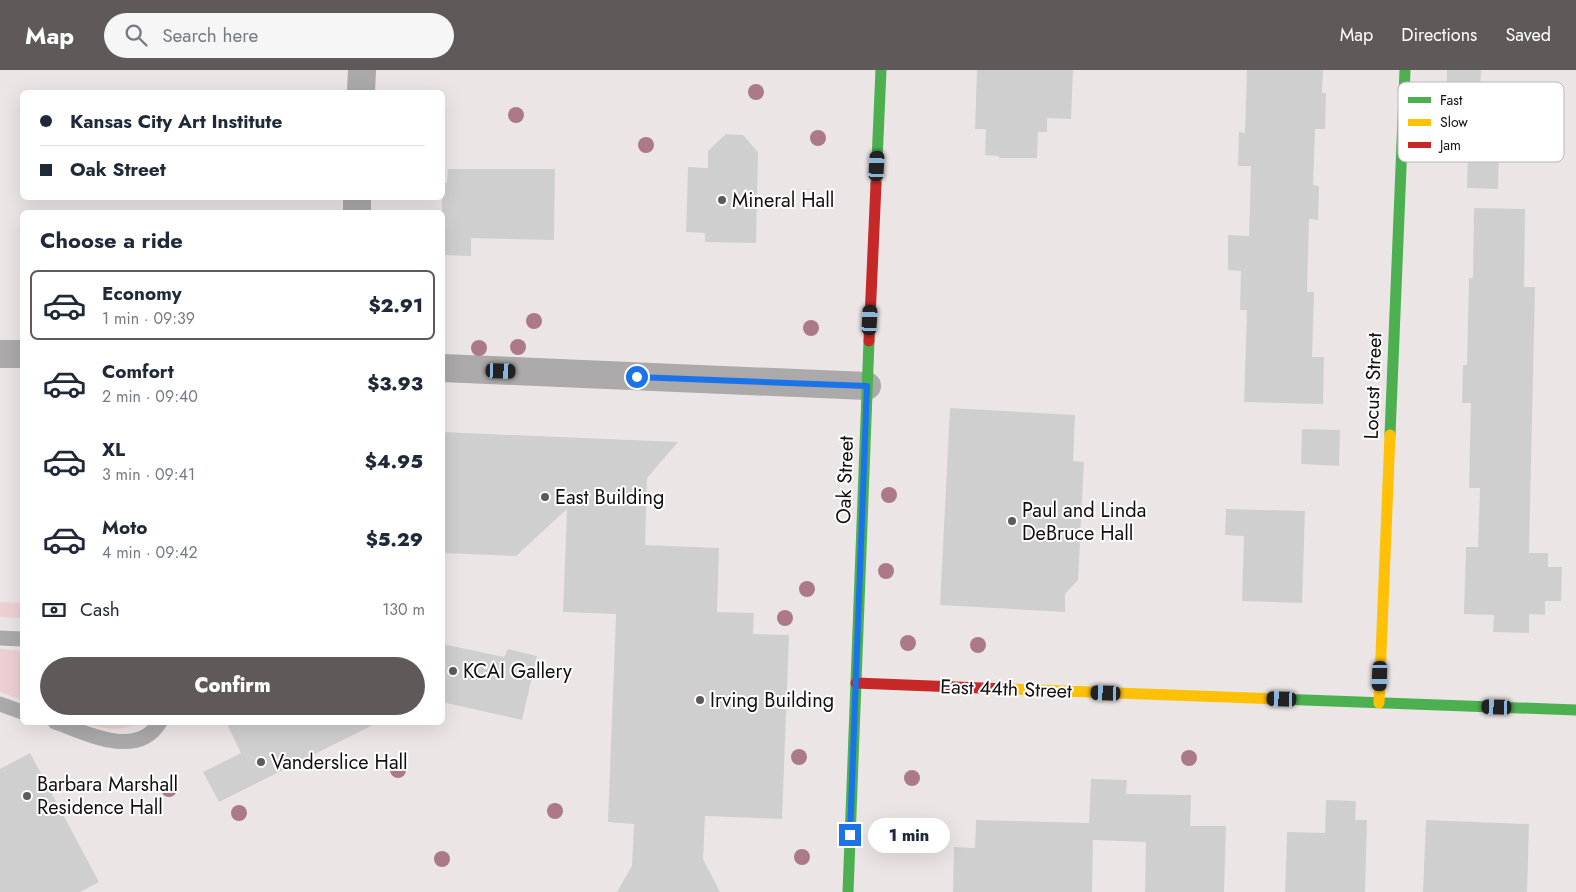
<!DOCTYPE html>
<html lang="en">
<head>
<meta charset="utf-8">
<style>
  :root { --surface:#fff; --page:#f6f6f7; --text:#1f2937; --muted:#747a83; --line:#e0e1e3; --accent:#5f595a }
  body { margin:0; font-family:Jost,sans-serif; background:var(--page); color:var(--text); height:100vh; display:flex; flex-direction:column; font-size:19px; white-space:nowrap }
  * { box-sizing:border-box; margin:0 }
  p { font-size:16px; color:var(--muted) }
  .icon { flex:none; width:28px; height:28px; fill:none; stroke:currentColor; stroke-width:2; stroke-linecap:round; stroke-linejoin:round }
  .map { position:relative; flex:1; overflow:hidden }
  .panel { position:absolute; left:20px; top:140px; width:425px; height:515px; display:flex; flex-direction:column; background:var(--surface); border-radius:8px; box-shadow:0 5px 20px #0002 }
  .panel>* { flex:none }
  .guide { position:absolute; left:20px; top:20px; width:425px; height:110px; border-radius:8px; box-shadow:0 5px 20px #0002; display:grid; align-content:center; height:110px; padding:0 20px; background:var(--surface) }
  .end { position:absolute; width:22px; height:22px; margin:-11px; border:6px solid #1a73e8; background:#fff; box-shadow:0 0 0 2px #fff }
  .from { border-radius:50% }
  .bubble { position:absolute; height:35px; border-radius:18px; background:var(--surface); box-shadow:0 5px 20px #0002; font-size:16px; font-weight:800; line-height:35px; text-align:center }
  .car { position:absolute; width:15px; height:30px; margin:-15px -8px; border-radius:6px; box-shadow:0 0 4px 1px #0007; background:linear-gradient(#222 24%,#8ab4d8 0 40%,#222 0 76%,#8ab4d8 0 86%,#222 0) }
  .guide b { display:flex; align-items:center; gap:18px; height:48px; font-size:19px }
  .guide b+b { border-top:1px solid var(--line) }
  .guide i { width:12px; height:12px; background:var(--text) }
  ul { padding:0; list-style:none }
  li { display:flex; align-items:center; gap:15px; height:70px; margin:0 10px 8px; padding:0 10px; border:2px solid transparent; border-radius:8px }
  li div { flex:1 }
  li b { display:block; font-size:19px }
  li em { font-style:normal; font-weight:800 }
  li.active { border-color:var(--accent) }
  li>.icon { width:45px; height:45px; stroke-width:1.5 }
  h2 { padding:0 20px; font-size:22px; line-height:60px }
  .pay { display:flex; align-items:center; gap:12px; height:55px; padding:0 20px; font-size:19px }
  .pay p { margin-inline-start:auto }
  .button { display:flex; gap:10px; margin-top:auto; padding:10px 20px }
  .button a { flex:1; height:58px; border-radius:30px; background:var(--accent); color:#fff; font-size:20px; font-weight:800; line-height:58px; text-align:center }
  header { display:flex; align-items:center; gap:30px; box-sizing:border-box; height:70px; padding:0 25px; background:var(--accent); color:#fff }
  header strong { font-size:24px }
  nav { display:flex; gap:28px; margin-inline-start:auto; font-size:18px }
  .search { width:350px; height:45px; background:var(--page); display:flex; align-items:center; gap:12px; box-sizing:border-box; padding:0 18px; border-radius:28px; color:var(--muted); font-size:19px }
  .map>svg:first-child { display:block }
  .green { fill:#eed0d4 }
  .building { fill:#d0cfd0 }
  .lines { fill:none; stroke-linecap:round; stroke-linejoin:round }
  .lane { stroke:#aba9a9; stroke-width:15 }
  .street { stroke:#aba9a9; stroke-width:28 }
  .fast { stroke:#4caf50; stroke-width:11 }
  .slow { stroke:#ffc107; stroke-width:11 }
  .jam { stroke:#c62828; stroke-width:11 }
  .tree { fill:#ab7a86 }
  .route { stroke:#1a73e8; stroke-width:6 }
  .poi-dot { fill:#5f595a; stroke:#fff; stroke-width:2 }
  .labels { text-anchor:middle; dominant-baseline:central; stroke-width:4; stroke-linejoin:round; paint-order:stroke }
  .poi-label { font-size:20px; fill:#130e0f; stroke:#fff; text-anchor:start }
  .street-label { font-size:20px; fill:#130e0f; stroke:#fff }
  .key { fill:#fff; stroke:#b8b7b7; stroke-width:1 }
  .key-label { font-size:14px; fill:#130e0f }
</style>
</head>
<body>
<header>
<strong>Map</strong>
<div class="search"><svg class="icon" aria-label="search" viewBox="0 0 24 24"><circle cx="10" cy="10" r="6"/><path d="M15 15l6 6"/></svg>Search here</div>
<nav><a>Map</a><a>Directions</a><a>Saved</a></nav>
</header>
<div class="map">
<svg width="1576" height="822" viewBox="0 0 1576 822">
  <rect width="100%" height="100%" fill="#ece5e6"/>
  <path class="green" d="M0 532 22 533V548L0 547Z
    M0 579 22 581V630L0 622Z
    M82 653H141C120 662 104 659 82 653Z"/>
  <path class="building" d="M977 0H1073L1071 49 1047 48V62H1038L1037 88H999V86L985 85 986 59H975Z
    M1247 0H1323L1322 23H1326L1325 59H1315L1313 115 1319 116 1318 150 1309 149 1307 222H1314L1312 287H1324L1323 334 1244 332 1247 240H1240L1241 201 1228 200V165L1249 166 1251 96H1238L1239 62 1245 63Z
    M1447 0H1481L1479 51 1446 67Z
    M726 64 743 65 758 82 756 173 705 172V163L686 162 688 97 708 98V81Z
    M1468 84 1499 85 1498 119 1467 118Z
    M448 99H555L554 170 471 168V186L444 185 445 162H442V112L447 113Z
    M1474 138 1525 139 1524 217H1535L1529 483H1548V497H1562L1561 531H1545V545L1529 544V563L1493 562 1494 545 1464 544 1466 477H1478L1480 418H1469L1471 333H1462L1463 295H1467L1469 208H1473Z
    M950 338 1075 345 1073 391 1084 392 1078 510 1065 524V542L940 535Z
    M1302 359 1340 360 1339 396 1301 394Z
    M442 362 678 372 647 408 645 475 719 478 717 542 754 543 753 564 789 565 782 749 705 746 703 789 720 822H617L632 796 634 754 608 752 616 544 563 542 567 439 516 486 442 483Z
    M1226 439 1305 441 1302 533 1242 531 1244 466 1225 465Z
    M442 574 504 587 508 579 537 586 522 650 442 632Z
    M226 652H379L219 732 203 702 241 683Z
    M30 683 99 812 80 822H0V699Z
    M1091 709 1127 710 1126 724 1191 725 1190 756H1226L1224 822H1145L1146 772 1093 770 1092 822H953L954 777 975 778 976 750 1089 753Z
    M1326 730 1356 731 1355 750H1367L1365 822H1285L1287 762 1325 763Z
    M1426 750 1529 754 1527 822H1423Z"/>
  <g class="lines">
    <path class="lane" d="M0 568 22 569
      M0 634 22 642
      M55 652C87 663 137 690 160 652"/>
    <path class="street" d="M361 22 362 0
      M357 142V128
      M0 284H22
      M442 298 867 316"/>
    <path class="fast" d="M876 114 881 0
      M1390 365 1405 0
      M1278 629 1576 640
      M848 822 869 271"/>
    <path class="slow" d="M1006 619 1278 629
      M1379 633 1390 365"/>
    <path class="jam" d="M869 271 876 114
      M856 613 1006 619"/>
  </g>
  <g class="tree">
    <circle cx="756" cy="22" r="8"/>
    <circle cx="516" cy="45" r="8"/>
    <circle cx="818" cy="68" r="8"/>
    <circle cx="646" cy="75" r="8"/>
    <circle cx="534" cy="251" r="8"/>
    <circle cx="811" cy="258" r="8"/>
    <circle cx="518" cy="277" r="8"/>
    <circle cx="479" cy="278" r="8"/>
    <circle cx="889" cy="425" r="8"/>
    <circle cx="886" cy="501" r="8"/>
    <circle cx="807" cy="519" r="8"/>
    <circle cx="785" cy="548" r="8"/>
    <circle cx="908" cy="573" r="8"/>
    <circle cx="978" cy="575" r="8"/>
    <circle cx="799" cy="687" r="8"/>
    <circle cx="1189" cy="688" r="8"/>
    <circle cx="398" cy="700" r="8"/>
    <circle cx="912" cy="708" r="8"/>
    <circle cx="169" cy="719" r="8"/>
    <circle cx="555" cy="741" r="8"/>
    <circle cx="239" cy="743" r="8"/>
    <circle cx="802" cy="787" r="8"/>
    <circle cx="442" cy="789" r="8"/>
  </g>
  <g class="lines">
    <path class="route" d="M637 307 867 316 850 765"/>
  </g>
  <g class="poi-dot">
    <circle cx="722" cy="130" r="5"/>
    <circle cx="545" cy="427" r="5"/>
    <circle cx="1012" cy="451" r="5"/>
    <circle cx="453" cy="601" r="5"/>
    <circle cx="700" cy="630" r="5"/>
    <circle cx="261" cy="692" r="5"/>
    <circle cx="27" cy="726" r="5"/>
  </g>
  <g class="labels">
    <g class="poi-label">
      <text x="732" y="130">Mineral Hall</text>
      <text x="555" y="427">East Building</text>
      <text x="1022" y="440">Paul and Linda<tspan x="1022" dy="23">DeBruce Hall</tspan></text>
      <text x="463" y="601">KCAI Gallery</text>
      <text x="710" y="630">Irving Building</text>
      <text x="271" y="692">Vanderslice Hall</text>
      <text x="37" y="714">Barbara Marshall<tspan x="37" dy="23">Residence Hall</tspan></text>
    </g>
    <g class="street-label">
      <text transform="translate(1373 316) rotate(-88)">Locust Street</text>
      <text transform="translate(845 410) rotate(-88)">Oak Street</text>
      <text transform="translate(1006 619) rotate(2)">East 44th Street</text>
    </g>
  </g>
  <rect x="1398" y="12" width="166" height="80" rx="8" class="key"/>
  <rect x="1408" y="27" width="23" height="6" fill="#4caf50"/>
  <rect x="1408" y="49" width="23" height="7" fill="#ffc107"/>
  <rect x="1408" y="72" width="23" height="6" fill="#c62828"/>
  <g class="key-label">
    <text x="1440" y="35">Fast</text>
    <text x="1440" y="57">Slow</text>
    <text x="1440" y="80">Jam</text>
  </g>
</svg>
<i class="end from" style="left:637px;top:307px"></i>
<i class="end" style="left:850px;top:765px"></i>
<div class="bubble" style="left:868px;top:748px;width:82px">1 min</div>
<i class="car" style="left:877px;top:96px;rotate:3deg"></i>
<i class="car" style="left:870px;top:250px;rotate:3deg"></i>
<i class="car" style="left:501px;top:301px;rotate:92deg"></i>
<i class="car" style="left:1380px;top:606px;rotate:182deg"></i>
<i class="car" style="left:1106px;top:623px;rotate:272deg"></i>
<i class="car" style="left:1282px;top:629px;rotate:272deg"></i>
<i class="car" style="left:1497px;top:637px;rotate:272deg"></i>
<div class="guide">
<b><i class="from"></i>Kansas City Art Institute</b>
<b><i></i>Oak Street</b>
</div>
<section class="panel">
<h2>Choose a ride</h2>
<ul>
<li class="active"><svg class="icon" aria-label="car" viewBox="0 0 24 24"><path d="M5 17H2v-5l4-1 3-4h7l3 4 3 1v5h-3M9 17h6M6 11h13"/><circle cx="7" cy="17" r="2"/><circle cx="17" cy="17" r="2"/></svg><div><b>Economy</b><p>1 min · 09:39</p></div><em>$2.91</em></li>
<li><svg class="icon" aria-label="car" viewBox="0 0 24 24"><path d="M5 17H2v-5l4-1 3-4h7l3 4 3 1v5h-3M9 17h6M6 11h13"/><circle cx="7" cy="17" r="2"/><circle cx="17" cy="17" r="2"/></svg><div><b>Comfort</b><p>2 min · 09:40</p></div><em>$3.93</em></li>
<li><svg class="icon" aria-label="car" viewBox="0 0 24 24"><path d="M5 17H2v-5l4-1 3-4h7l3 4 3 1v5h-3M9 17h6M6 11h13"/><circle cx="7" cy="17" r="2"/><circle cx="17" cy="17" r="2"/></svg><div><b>XL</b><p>3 min · 09:41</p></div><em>$4.95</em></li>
<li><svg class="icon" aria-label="car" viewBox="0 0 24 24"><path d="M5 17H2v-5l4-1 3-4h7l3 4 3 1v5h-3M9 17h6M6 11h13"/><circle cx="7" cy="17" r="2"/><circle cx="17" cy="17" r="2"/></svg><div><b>Moto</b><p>4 min · 09:42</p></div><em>$5.29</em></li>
</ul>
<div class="pay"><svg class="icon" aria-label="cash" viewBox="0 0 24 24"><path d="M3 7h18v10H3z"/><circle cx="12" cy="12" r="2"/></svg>Cash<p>130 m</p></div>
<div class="button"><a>Confirm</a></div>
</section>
</div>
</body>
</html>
